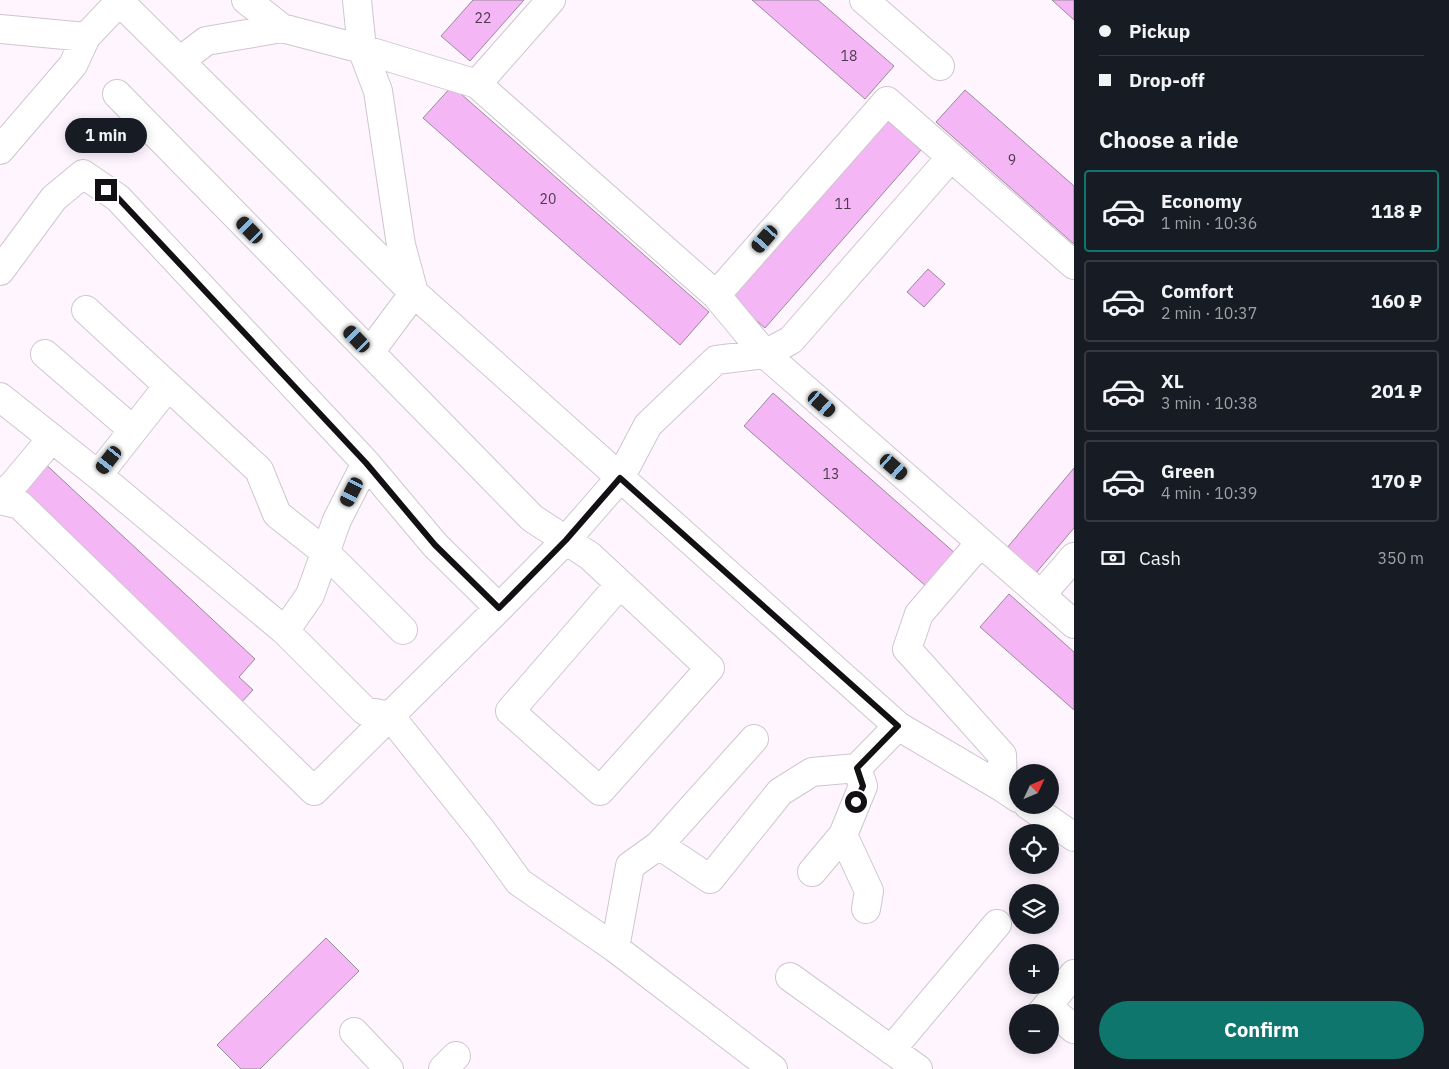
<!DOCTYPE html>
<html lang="en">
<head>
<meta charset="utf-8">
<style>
  :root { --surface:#171b24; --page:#20242c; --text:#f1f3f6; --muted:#9ea1a6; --line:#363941; --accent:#0f766e }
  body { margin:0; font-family:"IBM Plex Sans",sans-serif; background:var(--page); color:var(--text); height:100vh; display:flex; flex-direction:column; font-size:19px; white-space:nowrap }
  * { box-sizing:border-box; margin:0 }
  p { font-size:16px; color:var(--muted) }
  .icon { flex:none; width:28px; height:28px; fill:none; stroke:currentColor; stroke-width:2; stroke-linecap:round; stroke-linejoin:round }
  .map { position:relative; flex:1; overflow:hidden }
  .sheet { display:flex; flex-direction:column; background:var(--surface); width:375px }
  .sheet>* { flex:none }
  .banner { display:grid; align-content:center; height:110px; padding:0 25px; background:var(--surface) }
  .needle { width:32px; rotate:46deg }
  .tools { position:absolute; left:1009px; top:764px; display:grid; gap:10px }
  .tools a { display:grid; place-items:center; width:50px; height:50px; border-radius:50%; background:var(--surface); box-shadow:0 2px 12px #0003; font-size:25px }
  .end { position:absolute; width:22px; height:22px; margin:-11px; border:6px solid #131013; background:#fff; box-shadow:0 0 0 2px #fff }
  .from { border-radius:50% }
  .bubble { position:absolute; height:35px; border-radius:18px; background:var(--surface); box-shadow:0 2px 12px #0003; font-size:16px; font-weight:800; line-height:35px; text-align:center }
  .car { position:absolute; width:15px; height:30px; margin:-15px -8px; border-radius:6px; box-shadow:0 0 4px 1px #0007; background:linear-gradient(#222 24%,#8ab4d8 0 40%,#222 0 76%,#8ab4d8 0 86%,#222 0) }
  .banner b { display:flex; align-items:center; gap:18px; height:48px; font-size:19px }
  .banner b+b { border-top:1px solid var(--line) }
  .banner i { width:12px; height:12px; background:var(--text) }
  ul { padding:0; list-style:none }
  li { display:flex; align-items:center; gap:15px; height:82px; margin:0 10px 8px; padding:0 15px; border:2px solid var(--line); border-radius:5px }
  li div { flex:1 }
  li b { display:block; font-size:19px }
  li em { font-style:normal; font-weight:800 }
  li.active { border-color:var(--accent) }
  li>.icon { width:45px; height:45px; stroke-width:1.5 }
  h2 { padding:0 25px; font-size:22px; line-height:60px }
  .pay { display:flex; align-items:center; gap:12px; height:55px; padding:0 25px; font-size:19px }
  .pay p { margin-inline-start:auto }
  .button { display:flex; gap:10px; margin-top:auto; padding:10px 25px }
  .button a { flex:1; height:58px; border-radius:30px; background:var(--accent); color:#fff; font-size:20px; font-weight:800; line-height:58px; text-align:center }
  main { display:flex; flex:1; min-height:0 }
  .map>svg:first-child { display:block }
  .building { fill:#f5b6f5; stroke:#958c95 }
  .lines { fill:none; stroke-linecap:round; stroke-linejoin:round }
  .minor-casing { stroke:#cfc6cf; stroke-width:30 }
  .minor { stroke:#fff; stroke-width:28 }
  .route { stroke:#131013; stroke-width:6 }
  .labels { text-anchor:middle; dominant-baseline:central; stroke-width:4; stroke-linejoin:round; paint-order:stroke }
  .number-label { font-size:14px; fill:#4c3a4c }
</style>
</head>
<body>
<main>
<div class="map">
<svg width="1074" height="1069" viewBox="0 0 1074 1069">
  <rect width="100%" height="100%" fill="#fef5fe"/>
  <path class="building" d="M473 0H524L470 61 441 36Z
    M752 0H818L894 66 865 99Z
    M1052 0H1074V20Z
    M452 86 709 312 680 345 423 118Z
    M965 90 1074 186V244L936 122Z
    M887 120 921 150 765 328 730 298Z
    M928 269 945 284 924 307 907 292Z
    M773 393 956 554 927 587 744 426Z
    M40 459 255 659 239 677 253 690 238 706 9 492Z
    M1074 468V528L1030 580 1001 555Z
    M1009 594 1074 652V710L980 627Z
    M326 938 359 971 260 1069H241L217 1045Z"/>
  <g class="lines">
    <defs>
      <path id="minor" d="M118 0 414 293 898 726 1003 788 1018 798
        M246 0 282 28 362 49 477 84 716 295 765 354 1074 624
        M357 0 362 49 378 91 401 245 414 293 370 352
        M864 0 940 66
        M0 29 86 37
        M180 61 206 41 282 28
        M477 84 551 0
        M117 94 532 518 590 556 710 668 600 791 510 711 620 584
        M0 150 73 65 86 37 121 0
        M0 271 54 198 83 174 118 198 366 463 435 545 499 608
        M716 295 887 101 1074 265
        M86 310 259 470 277 514 325 552 403 630
        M45 354 133 430
        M0 397 98 475 285 631 365 711 390 716 482 831 519 882 615 948 773 1069
        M98 475 168 386
        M0 494 12 486 52 438
        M0 500 20 505 314 791 499 608 566 540 620 478 648 425 716 360 765 354 791 340 951 157
        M980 543 919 614 907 649 1002 755 1003 788
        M1041 595 1074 557
        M285 631 310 595 337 520 366 463
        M1028 805 1074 837
        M843 835 869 891 866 909
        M659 845 710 879 780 792 812 772 857 768 898 726
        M812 872 843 835 863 786 857 768
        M615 948 630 866 659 845 754 739
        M790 977 918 1069
        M1047 1006 1074 1029
        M1042 1012 1074 974
        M354 1032 389 1069
        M891 1050 997 924
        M443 1069 456 1056"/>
    </defs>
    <use href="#minor" class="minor-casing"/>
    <use href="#minor" class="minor"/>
  </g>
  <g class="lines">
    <path class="route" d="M106 190 118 198 366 463 435 545 499 608 566 540 620 478 898 726 857 768 863 786 856 802"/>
  </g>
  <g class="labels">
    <g class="number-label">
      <text x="483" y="18">22</text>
      <text x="849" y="56">18</text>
      <text x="1012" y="160">9</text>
      <text x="548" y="199">20</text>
      <text x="843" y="204">11</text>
      <text x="831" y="474">13</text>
    </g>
  </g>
</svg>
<div class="tools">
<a><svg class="needle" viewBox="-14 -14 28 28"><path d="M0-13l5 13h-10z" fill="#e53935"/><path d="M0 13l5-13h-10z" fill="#9ea1a6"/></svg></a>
<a><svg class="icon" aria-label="locate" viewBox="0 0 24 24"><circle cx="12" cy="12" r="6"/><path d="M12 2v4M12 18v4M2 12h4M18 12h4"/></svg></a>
<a><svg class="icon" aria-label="layers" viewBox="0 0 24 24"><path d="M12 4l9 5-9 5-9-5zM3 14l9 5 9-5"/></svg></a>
<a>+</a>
<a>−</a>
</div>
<i class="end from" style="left:856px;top:802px"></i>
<i class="end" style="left:106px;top:190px"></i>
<div class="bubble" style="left:65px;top:118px;width:82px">1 min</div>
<i class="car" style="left:250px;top:230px;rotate:316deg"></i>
<i class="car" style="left:765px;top:239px;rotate:221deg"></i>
<i class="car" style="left:357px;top:339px;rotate:316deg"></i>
<i class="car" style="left:822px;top:404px;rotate:131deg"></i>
<i class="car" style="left:109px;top:460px;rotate:218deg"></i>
<i class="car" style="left:894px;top:467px;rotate:131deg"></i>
<i class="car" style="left:352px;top:492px;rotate:207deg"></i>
</div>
<section class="sheet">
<div class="banner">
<b><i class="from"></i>Pickup</b>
<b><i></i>Drop-off</b>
</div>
<h2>Choose a ride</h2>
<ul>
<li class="active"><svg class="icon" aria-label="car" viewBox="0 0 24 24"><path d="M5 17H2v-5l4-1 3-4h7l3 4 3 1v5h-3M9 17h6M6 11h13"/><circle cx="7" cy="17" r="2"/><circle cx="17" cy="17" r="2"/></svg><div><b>Economy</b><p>1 min · 10:36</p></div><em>118 ₽</em></li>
<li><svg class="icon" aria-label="car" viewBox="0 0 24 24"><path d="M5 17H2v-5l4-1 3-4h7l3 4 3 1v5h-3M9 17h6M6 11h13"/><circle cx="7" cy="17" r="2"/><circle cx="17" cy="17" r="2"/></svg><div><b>Comfort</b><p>2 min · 10:37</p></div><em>160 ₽</em></li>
<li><svg class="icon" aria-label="car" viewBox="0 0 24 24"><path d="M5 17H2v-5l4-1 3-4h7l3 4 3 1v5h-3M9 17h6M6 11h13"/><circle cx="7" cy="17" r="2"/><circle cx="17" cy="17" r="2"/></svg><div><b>XL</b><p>3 min · 10:38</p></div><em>201 ₽</em></li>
<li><svg class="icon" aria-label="car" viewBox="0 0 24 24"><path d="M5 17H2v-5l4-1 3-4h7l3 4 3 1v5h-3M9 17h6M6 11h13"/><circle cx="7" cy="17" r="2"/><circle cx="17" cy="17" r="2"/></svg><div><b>Green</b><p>4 min · 10:39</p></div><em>170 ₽</em></li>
</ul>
<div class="pay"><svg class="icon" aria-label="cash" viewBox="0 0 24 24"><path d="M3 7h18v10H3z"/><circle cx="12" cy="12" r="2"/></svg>Cash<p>350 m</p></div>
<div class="button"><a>Confirm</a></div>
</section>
</main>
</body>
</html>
